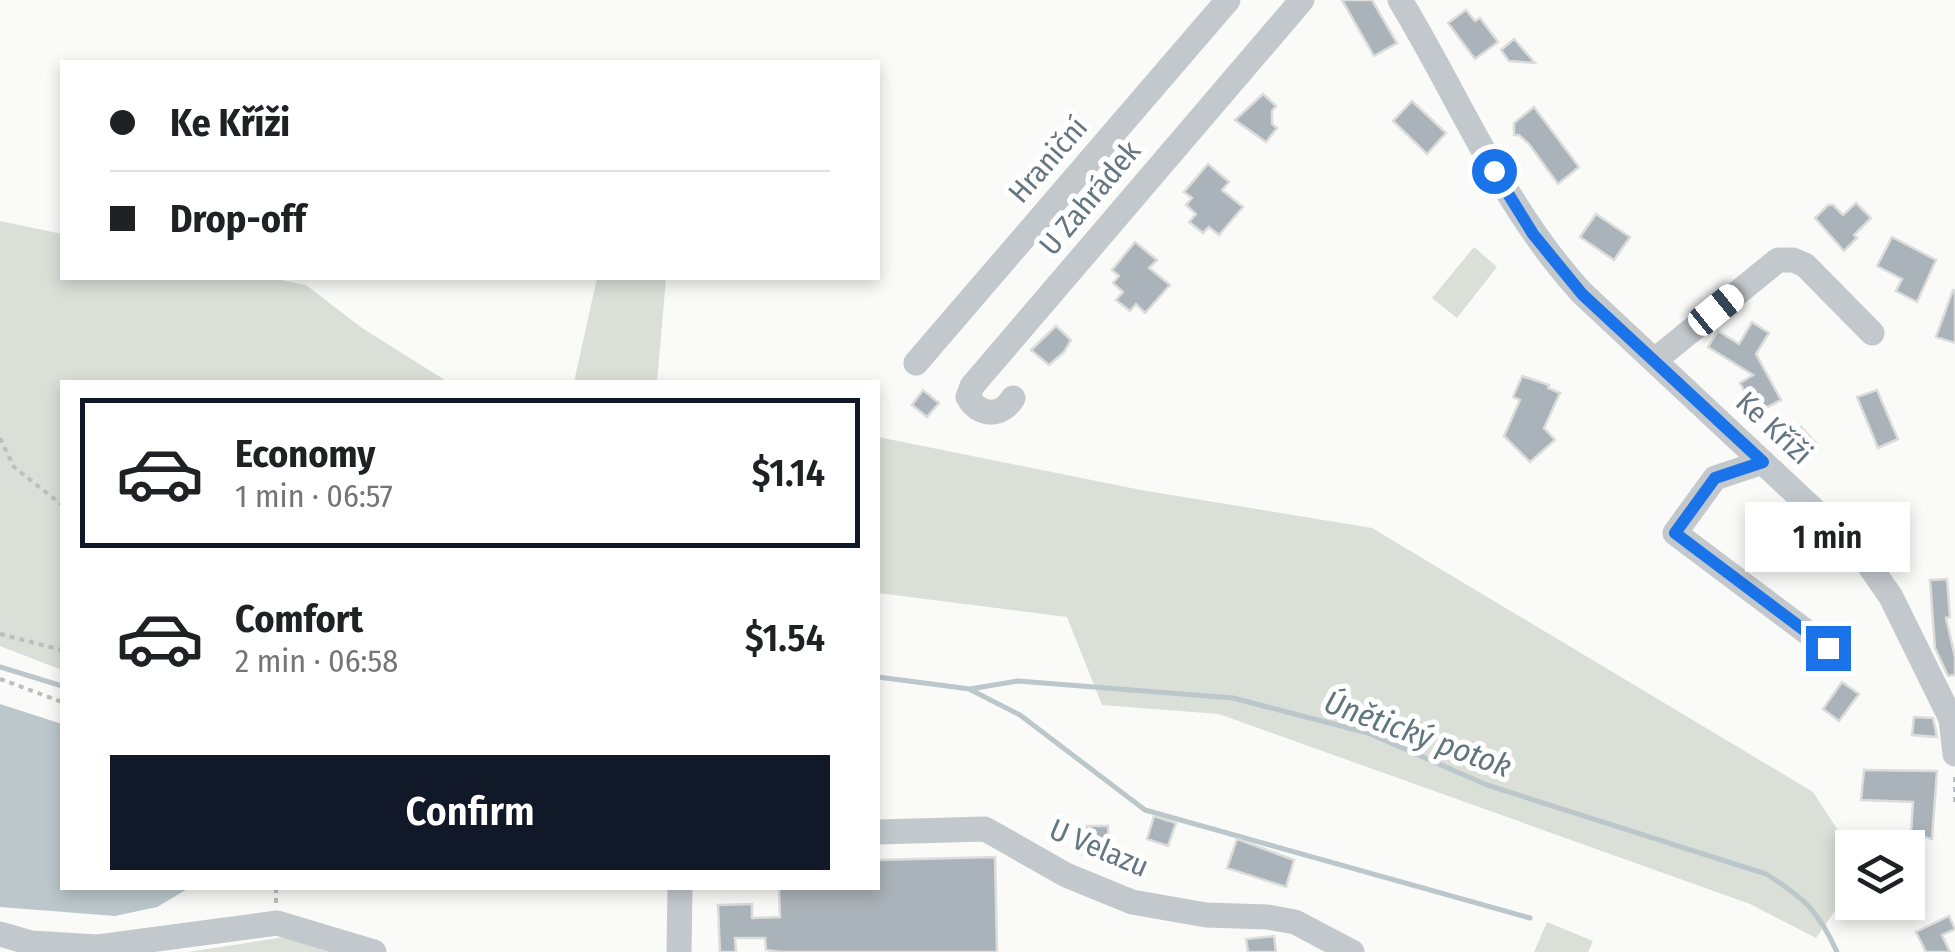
<!DOCTYPE html>
<html lang="en">
<head>
<meta charset="utf-8">
<style>
  :root { --surface:#fff; --page:#f6f6f6; --text:#202124; --muted:#757577; --line:#e0e0e0; --accent:#111827 }
  body { margin:0; font-family:"Fira Sans Condensed",sans-serif; background:var(--page); color:var(--text); height:100vh; display:flex; flex-direction:column; font-size:38px; white-space:nowrap }
  * { box-sizing:border-box; margin:0 }
  p { font-size:32px; color:var(--muted) }
  .icon { flex:none; width:55px; height:55px; fill:none; stroke:currentColor; stroke-width:2; stroke-linecap:round; stroke-linejoin:round }
  .map { position:relative; flex:1; overflow:hidden }
  .details { position:absolute; left:60px; top:380px; width:820px; height:510px; display:flex; flex-direction:column; background:var(--surface); border-radius:0px; box-shadow:0 5px 15px #0003 }
  .details>* { flex:none }
  .top-card { position:absolute; left:60px; top:60px; width:820px; height:220px; border-radius:0px; box-shadow:0 5px 15px #0003; display:grid; align-content:center; height:220px; padding:0 50px; background:var(--surface) }
  .controls { position:absolute; left:1835px; top:830px; display:grid; gap:20px }
  .controls a { display:grid; place-items:center; width:90px; height:90px; border-radius:0px; background:var(--surface); box-shadow:0 5px 15px #0003; font-size:50px }
  .end { position:absolute; width:45px; height:45px; margin:-22px; border:12px solid #1a73e8; background:#fff; box-shadow:0 0 0 5px #fff }
  .from { border-radius:50% }
  .bubble { position:absolute; height:70px; border-radius:0px; background:var(--surface); box-shadow:0 5px 15px #0003; font-size:32px; font-weight:600; line-height:70px; text-align:center }
  .car { position:absolute; width:30px; height:60px; margin:-30px -15px; border-radius:12px; box-shadow:0 0 8px 2px #0007; background:linear-gradient(#fff 24%,#345 0 40%,#fff 0 76%,#345 0 86%,#fff 0) }
  .top-card b { display:flex; align-items:center; gap:35px; height:95px; font-size:38px }
  .top-card b+b { border-top:2px solid var(--line) }
  .top-card i { width:25px; height:25px; background:var(--text) }
  ul { padding:18px 0 0; list-style:none }
  li { display:flex; align-items:center; gap:30px; height:150px; margin:0 20px 15px; padding:0 30px; border:5px solid transparent; border-radius:0px }
  li div { flex:1 }
  li b { display:block; font-size:38px }
  li em { font-style:normal; font-weight:600 }
  li.selected { border-color:var(--accent) }
  li>.icon { width:90px; height:90px; stroke-width:1.5 }
  .button { display:flex; gap:20px; margin-top:auto; padding:20px 50px }
  .button a { flex:1; height:115px; border-radius:0px; background:var(--accent); color:#fff; font-size:40px; font-weight:600; line-height:115px; text-align:center }
  .map>svg:first-child { display:block }
  .green { fill:#dadfd7 }
  .water { fill:#bbc7cb }
  .lines { fill:none; stroke-linecap:round; stroke-linejoin:round }
  .stream { stroke:#bbc7cb; stroke-width:5 }
  .building { fill:#aab3b9; stroke:#dcdcda; stroke-width:2.5 }
  .path { stroke:#bbbfc2; stroke-width:4; stroke-dasharray:5 5; stroke-linecap:butt }
  .minor { stroke:#c3c8cc; stroke-width:25 }
  .route { stroke:#1a73e8; stroke-width:12 }
  .labels { text-anchor:middle; dominant-baseline:central; stroke-width:10; stroke-linejoin:round; paint-order:stroke }
  .street-label { font-size:30px; fill:#657683; stroke:#fff }
  .water-label { font-size:32px; font-style:italic; fill:#60757c; stroke:#fff }
</style>
</head>
<body>
<div class="map">
<svg width="1955" height="952" viewBox="0 0 1955 952">
  <rect width="100%" height="100%" fill="#fafaf8"/>
  <path class="green" d="M0 221 62 234V278H271L306 285 362 328 448 382H62V670L0 646Z
    M1474 247 1497 267 1457 318 1432 298Z
    M597 278H666L657 382H574Z
    M878 437 1141 490 1372 528 1813 792 1852 852V886L1816 938 1750 904 1219 714 1102 705 1067 617 878 593Z
    M1547 922 1593 941 1588 952H1534Z
    M298 935 343 952H188Z"/>
  <path class="water" d="M0 704 62 724V888H189L157 907 115 916 0 907Z"/>
  <g class="lines">
    <path class="stream" d="M0 667 62 686
      M878 677 970 689 1018 681 1233 698 1368 733 1487 785 1766 874C1804 898 1818 910 1837 952
      M971 690 1020 715 1145 810 1530 918"/>
  </g>
  <path class="building" d="M1342 0H1372L1397 43 1374 56Z
    M1466 10 1475 21 1480 18 1498 42 1475 59 1448 23Z
    M1514 39 1535 63 1509 61 1501 50Z
    M1263 94 1276 106 1272 111V124L1277 128 1266 142 1235 120Z
    M1412 101 1446 133 1427 154 1393 121Z
    M1534 107 1579 167 1558 184 1529 144 1519 135H1514V123Z
    M1208 164 1229 182 1222 190 1243 207 1219 235 1209 227 1203 233 1189 222 1196 214 1186 205 1192 198 1184 192Z
    M1856 203 1871 218 1854 235 1857 238 1844 251 1815 218 1828 205H1833L1843 215Z
    M1596 214 1630 237 1614 260 1580 237Z
    M1892 237 1936 260 1917 302 1896 291 1902 279 1877 266Z
    M1135 242 1157 260 1149 268 1170 285 1145 313 1136 304 1130 311 1116 300 1123 292 1113 283 1119 276 1112 270Z
    M1953 290 1955 291V343L1936 337Z
    M1752 322 1769 333 1756 354 1781 400 1756 413 1740 383 1753 375 1708 347 1718 331 1739 344Z
    M1056 326 1071 340 1064 352 1049 365 1031 350Z
    M1522 376 1549 385 1548 388 1560 393 1544 428 1555 440 1530 462 1504 436 1520 400 1513 397Z
    M923 390 939 403 927 417 912 405Z
    M1877 390 1898 439 1878 448 1857 397Z
    M1792 427 1797 431 1801 427 1816 443 1801 458 1779 438Z
    M1947 579 1950 617 1946 618 1955 657V675L1948 676 1935 648 1930 580Z
    M1842 682 1859 694 1839 721 1823 709Z
    M1914 717 1933 718 1937 737 1912 735Z
    M1864 770 1937 771 1932 839 1911 834 1913 802 1861 800Z
    M1154 816 1176 823 1168 846 1147 839Z
    M1081 826H1108L1109 855 1081 854Z
    M1237 839 1294 860 1286 887 1227 868Z
    M995 857 997 952H781L766 950 765 938H735L736 952H720L718 905 752 904V918L780 917 779 888H878V860Z
    M1949 916 1955 929 1942 935 1950 952H1926L1916 932Z
    M1274 936 1276 952H1248L1246 939Z"/>
  <g class="lines">
    <path class="path" d="M0 438 14 467 62 505
      M0 634 62 650
      M0 679 62 702
      M1955 777V807
      M276 888V904"/>
    <path class="minor" d="M1400 0C1460 99 1503 207 1582 293L1862 555 1891 597 1951 719 1955 754
      M1655 360 1778 260H1793L1805 265 1872 333
      M916 363 1228 0
      M1013 398C1002 417 979 417 968 397L972 386 1302 0
      M1763 462 1715 478 1675 533 1828 648
      M878 832 985 829 1066 875 1132 902 1206 915 1267 917 1295 922 1352 952
      M0 934 31 943 98 947 277 923 374 952
      M679 952 680 888"/>
  </g>
  <g class="lines">
    <path class="route" d="M1494 171 1533 234 1582 294 1763 462 1715 478 1675 533 1828 648"/>
  </g>
  <g class="labels">
    <g class="street-label">
      <text transform="translate(1048 160) rotate(-49)">Hraniční</text>
      <text transform="translate(1090 198) rotate(-50)">U Zahrádek</text>
      <text transform="translate(1774 428) rotate(43)">Ke Kříži</text>
      <text transform="translate(1099 848) rotate(23)">U Velazu</text>
    </g>
    <g class="water-label">
      <text transform="translate(1418 734) rotate(20)">Únětický potok</text>
    </g>
  </g>
</svg>
<div class="controls">
<a><svg class="icon" aria-label="layers" viewBox="0 0 24 24"><path d="M12 4l9 5-9 5-9-5zM3 14l9 5 9-5"/></svg></a>
</div>
<i class="end from" style="left:1494px;top:171px"></i>
<i class="end" style="left:1828px;top:648px"></i>
<div class="bubble" style="left:1745px;top:502px;width:165px">1 min</div>
<i class="car" style="left:1716px;top:310px;rotate:51deg"></i>
<div class="top-card">
<b><i class="from"></i>Ke Kříži</b>
<b><i></i>Drop-off</b>
</div>
<section class="details">
<ul>
<li class="selected"><svg class="icon" aria-label="car" viewBox="0 0 24 24"><path d="M5 17H2v-5l4-1 3-4h7l3 4 3 1v5h-3M9 17h6M6 11h13"/><circle cx="7" cy="17" r="2"/><circle cx="17" cy="17" r="2"/></svg><div><b>Economy</b><p>1 min · 06:57</p></div><em>$1.14</em></li>
<li><svg class="icon" aria-label="car" viewBox="0 0 24 24"><path d="M5 17H2v-5l4-1 3-4h7l3 4 3 1v5h-3M9 17h6M6 11h13"/><circle cx="7" cy="17" r="2"/><circle cx="17" cy="17" r="2"/></svg><div><b>Comfort</b><p>2 min · 06:58</p></div><em>$1.54</em></li>
</ul>
<div class="button"><a>Confirm</a></div>
</section>
</div>
</body>
</html>
